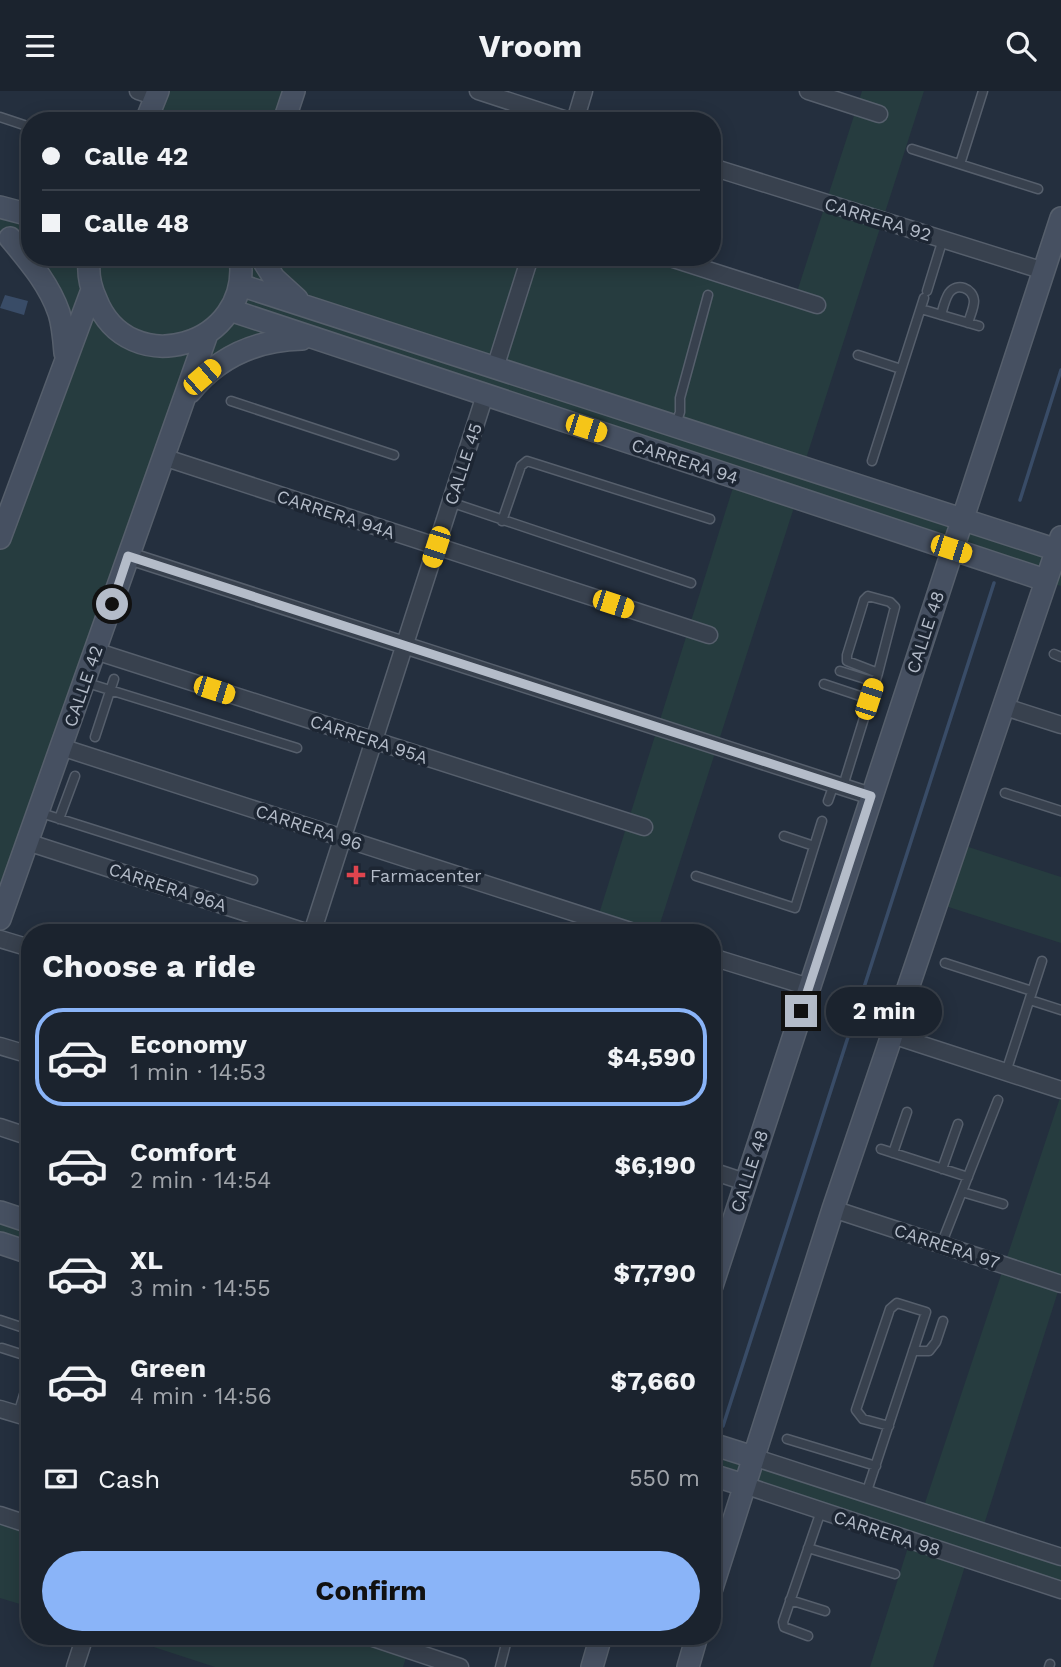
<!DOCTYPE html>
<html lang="en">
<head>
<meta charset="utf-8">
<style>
  :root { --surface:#1b232e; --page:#242b36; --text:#f1f3f6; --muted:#a0a4aa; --line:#39404a; --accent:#8ab4f8 }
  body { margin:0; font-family:"Work Sans",sans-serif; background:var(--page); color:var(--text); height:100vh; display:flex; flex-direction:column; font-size:26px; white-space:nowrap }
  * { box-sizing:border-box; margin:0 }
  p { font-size:23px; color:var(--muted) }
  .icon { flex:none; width:38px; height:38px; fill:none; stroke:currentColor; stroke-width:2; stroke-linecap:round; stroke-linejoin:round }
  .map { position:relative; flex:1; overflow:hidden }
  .sheet { position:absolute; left:21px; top:833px; width:700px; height:721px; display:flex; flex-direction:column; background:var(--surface); border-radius:28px; box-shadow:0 4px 18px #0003,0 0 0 2px var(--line) }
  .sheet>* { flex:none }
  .guide { position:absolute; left:21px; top:21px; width:700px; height:154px; border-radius:28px; box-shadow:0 4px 18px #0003,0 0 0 2px var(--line); display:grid; align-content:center; height:154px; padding:0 21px; background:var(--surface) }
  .end { position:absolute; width:32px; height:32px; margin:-16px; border:9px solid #b4bcc9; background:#111; box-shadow:0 0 0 4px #111 }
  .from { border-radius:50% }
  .bubble { position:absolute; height:49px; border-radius:24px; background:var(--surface); box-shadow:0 4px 18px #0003,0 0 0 2px var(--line); font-size:23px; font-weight:700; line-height:49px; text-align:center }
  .car { position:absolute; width:21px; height:42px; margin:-21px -10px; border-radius:9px; box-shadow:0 0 5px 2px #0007; background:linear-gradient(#f5c518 24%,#345 0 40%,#f5c518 0 76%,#345 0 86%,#f5c518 0) }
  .guide b { display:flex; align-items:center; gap:24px; height:66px; font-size:26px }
  .guide b+b { border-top:2px solid var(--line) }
  .guide i { width:18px; height:18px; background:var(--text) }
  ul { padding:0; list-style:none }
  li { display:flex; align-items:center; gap:21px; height:98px; margin:0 14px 10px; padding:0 7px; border:4px solid transparent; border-radius:28px }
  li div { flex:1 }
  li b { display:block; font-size:26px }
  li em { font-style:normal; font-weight:700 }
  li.active { border-color:var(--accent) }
  li>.icon { width:63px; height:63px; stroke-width:1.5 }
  h2 { padding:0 21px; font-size:32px; line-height:84px }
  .pay { display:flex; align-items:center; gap:18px; height:77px; padding:0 21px; font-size:26px }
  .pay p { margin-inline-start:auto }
  .primary-button { display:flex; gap:14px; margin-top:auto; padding:14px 21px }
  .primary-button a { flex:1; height:80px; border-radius:42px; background:var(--accent); color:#111; font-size:28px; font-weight:700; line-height:80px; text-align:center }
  header { display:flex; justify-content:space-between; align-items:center; height:91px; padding:0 21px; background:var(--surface); font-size:32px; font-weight:700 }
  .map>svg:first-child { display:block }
  .green { fill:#263c3f }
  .water { fill:#394c67 }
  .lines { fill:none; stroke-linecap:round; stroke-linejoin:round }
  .stream { stroke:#394c67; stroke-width:3.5 }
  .lane-casing { stroke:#565f6c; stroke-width:11 }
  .street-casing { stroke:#565f6c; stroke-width:19 }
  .secondary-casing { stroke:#565f6c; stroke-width:24 }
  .lane { stroke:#38414e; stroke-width:8 }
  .street { stroke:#38414e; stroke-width:16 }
  .secondary { stroke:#465061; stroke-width:21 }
  .route { stroke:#b4bcc9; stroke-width:9 }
  .health-dot { fill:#e0444e; stroke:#1d2633; stroke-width:2.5 }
  .labels { text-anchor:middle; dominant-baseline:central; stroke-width:7; stroke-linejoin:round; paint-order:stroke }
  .street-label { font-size:18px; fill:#b4bcc9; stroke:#1d2633 }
  .poi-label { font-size:18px; fill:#b4bcc9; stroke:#1d2633; text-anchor:start }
</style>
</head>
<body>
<header><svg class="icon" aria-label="menu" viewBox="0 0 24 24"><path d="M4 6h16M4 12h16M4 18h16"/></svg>Vroom<svg class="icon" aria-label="search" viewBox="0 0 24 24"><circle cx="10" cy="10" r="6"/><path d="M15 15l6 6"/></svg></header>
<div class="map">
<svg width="1061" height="1576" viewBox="0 0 1061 1576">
  <rect width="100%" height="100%" fill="#242f3e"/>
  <path class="green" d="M158 0H294L284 30H146Z
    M862 0H924L803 377 1061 461V495L797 407 657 842H593L736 387 301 248 202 286 0 828V447L66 266 60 225 10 147 0 144V116H30V166H667L795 207Z
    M956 752 1061 786V852L936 812Z
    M1061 1004V1191L982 1440 1061 1466V1499L967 1469 933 1576H870L910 1450 712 1384V1353L922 1421Z
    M0 1121 30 1131V1162L0 1152Z
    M0 1424 30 1434V1516L0 1507Z
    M120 1545H413L403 1576H215Z"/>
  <path class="water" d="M5 204 28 210 24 224 0 217Z"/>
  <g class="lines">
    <path class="stream" d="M1020 409 1061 279
      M723 1335 994 492"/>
    <defs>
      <path id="lane" d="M0 26 30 36
        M912 58 1038 98
        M960 73 983 0
        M927 200 943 148
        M921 218 979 235
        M941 224C943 217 945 208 949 202 957 191 973 197 974 210 974 217 970 225 968 232
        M858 264 901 278
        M231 310 394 364
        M676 333 680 321V307L708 204
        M872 370 924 207
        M450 411 691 492
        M502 430 521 375 527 370 710 428
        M1054 563 1061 566
        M840 580 875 591
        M84 591 297 657
        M824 593 869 608
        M95 646 114 588
        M843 695 878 582 895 516 890 511 868 505 864 509 847 564V570L878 582
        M1005 702 1061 720
        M828 710 834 693
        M38 721 253 789
        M59 728 75 685
        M784 745 814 755
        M696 785 795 817 822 730
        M945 872 1032 900
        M1030 909 1061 919
        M1006 981 1042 870
        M881 1058 968 1086
        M893 1062 907 1021
        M942 1078 958 1033
        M962 1101 1003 1113
        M941 1154 998 1009
        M0 1229 30 1239
        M2 1257 30 1266
        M913 1260H929L936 1251 943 1230
        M18 1323 30 1284
        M787 1348 876 1375
        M866 1403 926 1221 897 1212 890 1218 856 1319 863 1328 889 1335
        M808 1457 895 1483
        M790 1509 825 1520
        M808 1545 784 1536 783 1531 821 1420
        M500 1576 508 1545
        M1049 1576 1050 1573"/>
      <path id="street" d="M138 0 156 6
        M478 0 570 30
        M808 0 879 23
        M575 30 584 0
        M712 76 1044 180
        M667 166 817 214
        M495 277 530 166
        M163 366 709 544
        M129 465 871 705
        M95 560 644 736
        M1002 615 1061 634
        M61 656 637 842
        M27 751 309 842
        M312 842 485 304
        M0 848 30 857
        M712 866 809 896
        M892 944 1061 999
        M0 955 30 964
        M0 1036 30 1046
        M712 1080 745 1091
        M833 1118 1061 1193
        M0 1318 30 1327
        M753 1366 1061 1466
        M744 1394 1061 1499
        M0 1424 30 1434
        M367 1545 460 1576
        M75 1576 85 1545"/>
      <path id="secondary" d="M146 30 158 0
        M284 30 294 0
        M0 116 30 124
        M10 147C29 170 49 193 59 222 63 235 64 249 65 262
        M90 166C87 181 90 195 96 208 128 291 253 256 240 166
        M261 166 274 187 297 208
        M240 194 1057 459
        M230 219 1045 489
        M190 301C218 266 257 249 302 248
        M0 447 92 199
        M0 828 207 243
        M0 1121 30 1131
        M0 1152 30 1162
        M712 1195 1061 127
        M712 1353 753 1366
        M712 1384 744 1394
        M712 1497 833 1118 1061 446
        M592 1576 601 1545
        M688 1576 697 1545"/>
    </defs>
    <use href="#lane" class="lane-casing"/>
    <use href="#street" class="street-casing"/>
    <use href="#secondary" class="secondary-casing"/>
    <use href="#lane" class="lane"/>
    <use href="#street" class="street"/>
    <use href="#secondary" class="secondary"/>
  </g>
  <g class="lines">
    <path class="route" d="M112 513 128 465 871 705 801 920"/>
  </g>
  <path class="health-dot" d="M352.5 773.5h7v7h7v7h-7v7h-7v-7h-7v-7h7z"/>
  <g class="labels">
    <g class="street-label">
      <text transform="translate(878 128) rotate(17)">CARRERA 92</text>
      <text transform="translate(685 370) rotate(18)">CARRERA 94</text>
      <text transform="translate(463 373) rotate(-72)">CALLE 45</text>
      <text transform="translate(336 423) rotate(18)">CARRERA 94A</text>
      <text transform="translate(925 541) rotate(-72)">CALLE 48</text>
      <text transform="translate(83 595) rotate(-71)">CALLE 42</text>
      <text transform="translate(369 648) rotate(18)">CARRERA 95A</text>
      <text transform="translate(309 736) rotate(18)">CARRERA 96</text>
      <text transform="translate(168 796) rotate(18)">CARRERA 96A</text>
      <text transform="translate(749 1080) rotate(-72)">CALLE 48</text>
      <text transform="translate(947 1155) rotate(18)">CARRERA 97</text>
      <text transform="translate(887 1442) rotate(18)">CARRERA 98</text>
    </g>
    <g class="poi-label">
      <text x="370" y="784">Farmacenter</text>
    </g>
  </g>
</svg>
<i class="end from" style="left:112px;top:513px"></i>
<i class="end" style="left:801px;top:920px"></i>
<div class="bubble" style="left:826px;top:896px;width:116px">2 min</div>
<i class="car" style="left:202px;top:286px;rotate:49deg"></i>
<i class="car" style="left:586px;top:337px;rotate:108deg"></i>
<i class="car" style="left:436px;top:456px;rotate:198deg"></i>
<i class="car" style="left:951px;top:458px;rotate:108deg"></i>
<i class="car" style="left:613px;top:513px;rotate:108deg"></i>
<i class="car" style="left:214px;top:599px;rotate:108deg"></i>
<i class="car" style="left:869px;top:608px;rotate:18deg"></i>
<div class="guide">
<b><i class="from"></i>Calle 42</b>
<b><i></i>Calle 48</b>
</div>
<section class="sheet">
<h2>Choose a ride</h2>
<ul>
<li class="active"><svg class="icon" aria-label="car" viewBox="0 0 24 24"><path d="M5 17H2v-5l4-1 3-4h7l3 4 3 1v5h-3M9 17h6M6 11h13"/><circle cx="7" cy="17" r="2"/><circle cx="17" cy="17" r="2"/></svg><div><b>Economy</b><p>1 min · 14:53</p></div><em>$4,590</em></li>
<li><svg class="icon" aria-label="car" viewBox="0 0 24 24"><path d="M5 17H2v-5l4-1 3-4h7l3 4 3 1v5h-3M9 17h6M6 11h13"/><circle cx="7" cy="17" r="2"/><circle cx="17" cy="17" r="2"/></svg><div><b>Comfort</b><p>2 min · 14:54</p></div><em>$6,190</em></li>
<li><svg class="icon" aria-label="car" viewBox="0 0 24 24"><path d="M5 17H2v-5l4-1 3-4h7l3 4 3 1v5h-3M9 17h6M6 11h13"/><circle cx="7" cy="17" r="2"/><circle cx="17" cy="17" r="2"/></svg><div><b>XL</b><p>3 min · 14:55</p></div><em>$7,790</em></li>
<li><svg class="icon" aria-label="car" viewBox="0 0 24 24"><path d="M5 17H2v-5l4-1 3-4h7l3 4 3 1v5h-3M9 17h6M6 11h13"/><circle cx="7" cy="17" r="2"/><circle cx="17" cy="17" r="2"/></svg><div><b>Green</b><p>4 min · 14:56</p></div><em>$7,660</em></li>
</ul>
<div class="pay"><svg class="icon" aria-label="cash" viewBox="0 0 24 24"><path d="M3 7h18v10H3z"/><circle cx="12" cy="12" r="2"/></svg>Cash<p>550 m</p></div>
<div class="primary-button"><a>Confirm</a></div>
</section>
</div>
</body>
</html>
